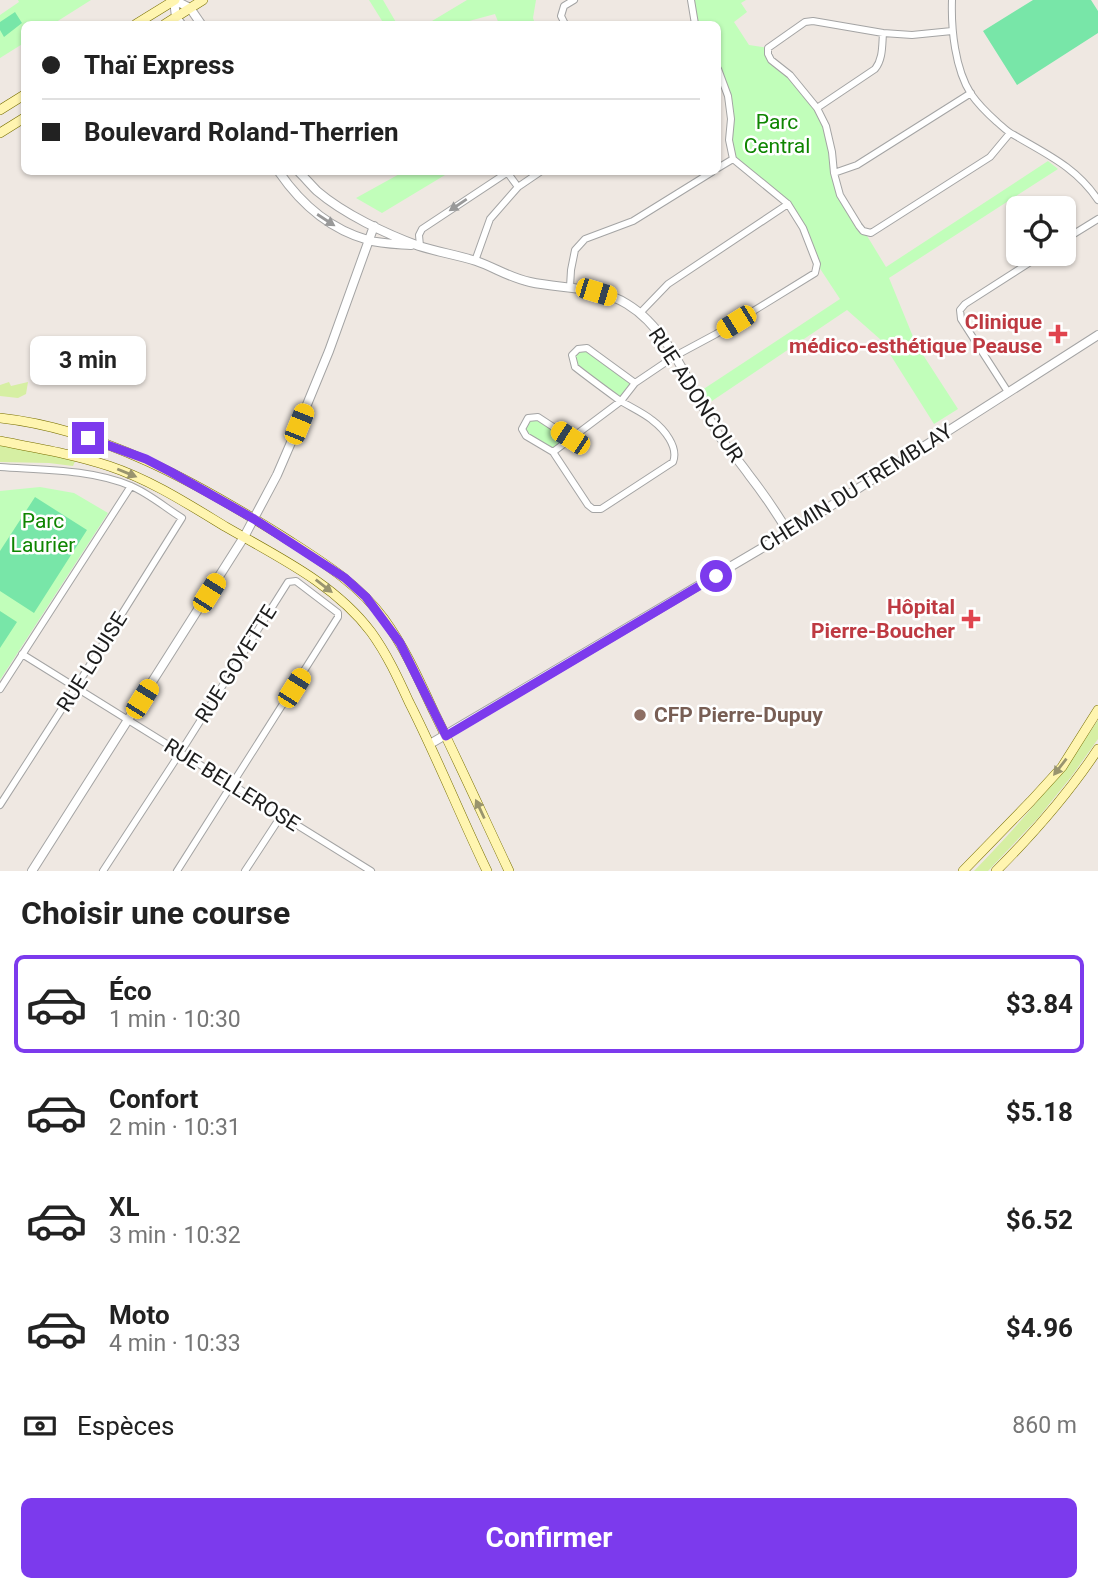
<!DOCTYPE html>
<html lang="fr">
<head>
<meta charset="utf-8">
<style>
  :root { --surface:#fff; --page:#f2f2f2; --text:#222; --muted:#767676; --line:#e0e0e0; --accent:#7c3aed }
  body { margin:0; font-family:Roboto,sans-serif; background:var(--page); color:var(--text); height:100vh; display:flex; flex-direction:column; font-size:26px; white-space:nowrap }
  * { box-sizing:border-box; margin:0 }
  p { font-size:23px; color:var(--muted) }
  .icon { flex:none; width:38px; height:38px; fill:none; stroke:currentColor; stroke-width:2; stroke-linecap:round; stroke-linejoin:round }
  .map { position:relative; height:871px; overflow:hidden }
  .panel { display:flex; flex-direction:column; background:var(--surface); flex:1 }
  .panel>* { flex:none }
  .top-card { position:absolute; left:21px; top:21px; width:700px; height:154px; border-radius:10px; box-shadow:0 2px 5px #0004; display:grid; align-content:center; height:154px; padding:0 21px; background:var(--surface) }
  .controls { position:absolute; left:1006px; top:196px; display:grid; gap:14px }
  .controls a { display:grid; place-items:center; width:70px; height:70px; border-radius:10px; background:var(--surface); box-shadow:0 2px 5px #0004; font-size:35px }
  .end { position:absolute; width:32px; height:32px; margin:-16px; border:9px solid #7c3aed; background:#fff; box-shadow:0 0 0 4px #fff }
  .from { border-radius:50% }
  .bubble { position:absolute; height:49px; border-radius:10px; background:var(--surface); box-shadow:0 2px 5px #0004; font-size:23px; font-weight:700; line-height:49px; text-align:center }
  .car { position:absolute; width:21px; height:42px; margin:-21px -10px; border-radius:9px; box-shadow:0 0 5px 2px #0007; background:linear-gradient(#f5c518 24%,#345 0 40%,#f5c518 0 76%,#345 0 86%,#f5c518 0) }
  .top-card b { display:flex; align-items:center; gap:24px; height:66px; font-size:26px }
  .top-card b+b { border-top:2px solid var(--line) }
  .top-card i { width:18px; height:18px; background:var(--text) }
  ul { padding:0; list-style:none }
  li { display:flex; align-items:center; gap:21px; height:98px; margin:0 14px 10px; padding:0 7px; border:4px solid transparent; border-radius:10px }
  li div { flex:1 }
  li b { display:block; font-size:26px }
  li em { font-style:normal; font-weight:700 }
  li.selected { border-color:var(--accent) }
  li>.icon { width:63px; height:63px; stroke-width:1.5 }
  h2 { padding:0 21px; font-size:32px; line-height:84px }
  .pay { display:flex; align-items:center; gap:18px; height:77px; padding:0 21px; font-size:26px }
  .pay p { margin-inline-start:auto }
  .action { display:flex; gap:14px; margin-top:auto; padding:14px 21px }
  .action a { flex:1; height:80px; border-radius:10px; background:var(--accent); color:#fff; font-size:28px; font-weight:700; line-height:80px; text-align:center }
  .map>svg:first-child { display:block }
  .grass { fill:#d6efa3 }
  .park { fill:#c1feba }
  .pitch { fill:#78e6a8 }
  .lines { fill:none; stroke-linecap:round; stroke-linejoin:round }
  .minor-casing { stroke:#a4a4a4; stroke-width:8 }
  .tertiary-casing { stroke:#a4a4a4; stroke-width:10 }
  .secondary-casing { stroke:#786f00; stroke-width:10 }
  .minor { stroke:#fff; stroke-width:6 }
  .tertiary { stroke:#fff; stroke-width:8 }
  .secondary { stroke:#fff5b0; stroke-width:9 }
  .oneway { fill:#999 }
  .oneway2 { fill:#99946e }
  .route { stroke:#7c3aed; stroke-width:9 }
  .health-dot { fill:#e0444e; stroke:#fff; stroke-width:2.5 }
  .education-dot { fill:#8d6e63; stroke:#fff; stroke-width:2.5 }
  .labels { text-anchor:middle; dominant-baseline:central; stroke-width:5; stroke-linejoin:round; paint-order:stroke }
  .park-label { font-size:21px; fill:#0e8501; stroke:#fff }
  .health-label { font-size:21px; font-weight:bold; fill:#be3a42; stroke:#fff; text-anchor:end }
  .street-label { font-size:21px; fill:#1d1d1d; stroke:#fff }
  .education-label { font-size:21px; font-weight:bold; fill:#785e54; stroke:#fff; text-anchor:start }
</style>
</head>
<body>
<div class="map">
<svg width="1098" height="871" viewBox="0 0 1098 871">
  <rect width="100%" height="100%" fill="#efe8e2"/>
  <path class="grass" d="M9 382 11 386 28 382 26 394 18 398 0 396V385Z
    M0 445 76 459 73 466 49 463 0 462Z
    M1098 720V739L1071 777 1038 818 988 871H974C1020 824 1062 775 1098 720Z"/>
  <path class="park" d="M18 0H91L53 24H24V43L0 58V15L19 2Z
    M369 0H383L397 24H384Z
    M467 0H536L533 18 535 24H499L495 14 458 24H427Z
    M691 0H746L741 3 747 12 734 22 749 45 768 48V54L817 108 826 126 836 185 886 267 1048 161 1058 169 889 278 916 344 958 409 934 424 881 340 847 310 703 407 696 394 840 299 817 264 788 204 733 159 728 96 718 69V24H695Z
    M403 172H450L382 213 356 198Z
    M587 350 632 383 621 399 576 366 574 356 579 351Z
    M537 419 567 438 553 450 527 435 524 429 529 420Z
    M40 487 74 493 108 513 0 680V491Z"/>
  <path class="pitch" d="M1033 0H1091L1098 11V33L1017 85 983 31Z
    M15 12 22 23 4 37 0 30V22Z
    M35 497 87 530 34 613 0 591V551Z
    M0 611 17 622 0 648Z"/>
  <g class="lines">
    <defs>
      <path id="minor" d="M691 0 695 24
        M952 0C951 29 955 69 971 94 978 104 988 114 997 122 1002 126 1007 132 1014 135 1046 154 1076 167 1098 200
        M565 24 561 16 564 6 574 0
        M952 31 912 35 883 33 813 21 805 22 768 48V54L771 60 790 75 817 108 826 126 832 152 834 173 840 195 859 226 863 231 871 233 990 157 1010 133
        M817 108 875 69C883 59 882 46 883 33
        M718 168 733 159
        M507 172 518 187
        M834 173 857 165 971 93
        M1064 240 1098 219
        M420 246 419 235 422 229 508 172
        M475 261 490 219 518 187 540 172
        M570 287 571 270 575 250 585 239 633 221 712 172
        M640 313 668 284 788 204
        M1008 392 961 319 960 310 965 304 1043 254
        M570 438 538 417 528 418 522 429 526 436 553 452 588 505 593 509H601L673 462C679 447 664 429 652 420 642 412 630 407 619 400 604 389 589 378 575 367L572 355 578 349 587 348 635 383
        M553 452 621 401 635 383 675 356 716 334 815 273 817 264 803 228 788 204 733 159 729 140 731 119 728 96 718 69
        M0 467C42 470 91 469 131 486 148 493 166 508 182 518L76 687 0 805
        M22 654 371 871
        M0 689 131 486
        M103 871 180 753 288 582 296 581 338 613V617L177 871
        M245 871 281 816"/>
      <path id="tertiary" d="M174 0 190 8 201 24
        M174 0 176 17 181 24
        M279 172C301 204 329 229 368 240 381 244 397 244 411 245
        M299 172C305 178 311 185 317 191 344 214 386 234 419 246 438 252 457 255 476 261 494 267 510 278 530 282 562 289 598 286 627 304 672 331 693 395 720 437 729 450 740 462 749 475 763 493 776 512 788 532
        M430 744 801 525 1098 335
        M32 871 244 537 277 475 299 424 329 351 374 226"/>
      <path id="secondary" d="M136 24 175 0
        M165 24 203 0
        M0 110 24 95
        M0 133 24 118
        M0 418C102 429 197 483 282 536 319 560 357 582 384 619 405 648 419 680 434 712 460 765 484 818 509 871
        M0 441C36 448 73 454 109 466 151 480 188 504 226 527 278 557 335 584 371 632 387 654 398 678 409 702 437 757 460 815 487 871
        M963 871 1031 801 1062 767 1098 710
        M996 871C1033 834 1069 793 1098 749"/>
    </defs>
    <use href="#minor" class="minor-casing"/>
    <use href="#tertiary" class="tertiary-casing"/>
    <use href="#secondary" class="secondary-casing"/>
    <use href="#minor" class="minor"/>
    <use href="#tertiary" class="tertiary"/>
    <use href="#secondary" class="secondary"/>
  </g>
  <defs><path id="oneway-solid" d="M-6-.8H1V-3.2L6.5 0L1 3.2V.8H-6Z" transform="scale(1.75)"/></defs>
  <g class="oneway">
    <use href="#oneway-solid" transform="translate(458 205) rotate(146)"/>
    <use href="#oneway-solid" transform="translate(326 220) rotate(33)"/>
  </g>
  <g class="oneway2">
    <use href="#oneway-solid" transform="translate(127 473) rotate(22)"/>
    <use href="#oneway-solid" transform="translate(324 586) rotate(38)"/>
    <use href="#oneway-solid" transform="translate(1060 767) rotate(128)"/>
    <use href="#oneway-solid" transform="translate(480 809) rotate(-115)"/>
  </g>
  <g class="lines">
    <path class="route" d="M88 438 146 459 171 472 254 519 345 578 366 597 400 643 446 736 716 576"/>
  </g>
  <g class="health-dot">
    <path d="M1054.5 323.5h7v7h7v7h-7v7h-7v-7h-7v-7h7z"/>
    <path d="M967.5 608.5h7v7h7v7h-7v7h-7v-7h-7v-7h7z"/>
  </g>
  <circle class="education-dot" cx="640" cy="715" r="7"/>
  <g class="labels">
    <g class="park-label">
      <text x="777" y="122">Parc<tspan x="777" dy="24">Central</tspan></text>
      <text x="43" y="521">Parc<tspan x="43" dy="24">Laurier</tspan></text>
    </g>
    <g class="health-label">
      <text x="1042" y="322">Clinique<tspan x="1042" dy="24">médico-esthétique Peause</tspan></text>
      <text x="955" y="607">Hôpital<tspan x="955" dy="24">Pierre-Boucher</tspan></text>
    </g>
    <g class="street-label">
      <text transform="translate(696 395) rotate(57)">RUE ADONCOUR</text>
      <text transform="translate(856 488) rotate(-32)">CHEMIN DU TREMBLAY</text>
      <text transform="translate(92 662) rotate(-58)">RUE LOUISE</text>
      <text transform="translate(236 664) rotate(-58)">RUE GOYETTE</text>
      <text transform="translate(232 785) rotate(32)">RUE BELLEROSE</text>
    </g>
    <g class="education-label">
      <text x="654" y="715">CFP Pierre-Dupuy</text>
    </g>
  </g>
</svg>
<div class="controls">
<a><svg class="icon" aria-label="locate" viewBox="0 0 24 24"><circle cx="12" cy="12" r="6"/><path d="M12 2v4M12 18v4M2 12h4M18 12h4"/></svg></a>
</div>
<i class="end from" style="left:716px;top:576px"></i>
<i class="end" style="left:88px;top:438px"></i>
<div class="bubble" style="left:30px;top:336px;width:116px">3 min</div>
<i class="car" style="left:596px;top:292px;rotate:107deg"></i>
<i class="car" style="left:736px;top:322px;rotate:238deg"></i>
<i class="car" style="left:299px;top:424px;rotate:22deg"></i>
<i class="car" style="left:570px;top:438px;rotate:303deg"></i>
<i class="car" style="left:209px;top:593px;rotate:32deg"></i>
<i class="car" style="left:294px;top:688px;rotate:32deg"></i>
<i class="car" style="left:142px;top:699px;rotate:32deg"></i>
<div class="top-card">
<b><i class="from"></i>Thaï Express</b>
<b><i></i>Boulevard Roland-Therrien</b>
</div>
</div>
<section class="panel">
<h2>Choisir une course</h2>
<ul>
<li class="selected"><svg class="icon" aria-label="car" viewBox="0 0 24 24"><path d="M5 17H2v-5l4-1 3-4h7l3 4 3 1v5h-3M9 17h6M6 11h13"/><circle cx="7" cy="17" r="2"/><circle cx="17" cy="17" r="2"/></svg><div><b>Éco</b><p>1 min · 10:30</p></div><em>$3.84</em></li>
<li><svg class="icon" aria-label="car" viewBox="0 0 24 24"><path d="M5 17H2v-5l4-1 3-4h7l3 4 3 1v5h-3M9 17h6M6 11h13"/><circle cx="7" cy="17" r="2"/><circle cx="17" cy="17" r="2"/></svg><div><b>Confort</b><p>2 min · 10:31</p></div><em>$5.18</em></li>
<li><svg class="icon" aria-label="car" viewBox="0 0 24 24"><path d="M5 17H2v-5l4-1 3-4h7l3 4 3 1v5h-3M9 17h6M6 11h13"/><circle cx="7" cy="17" r="2"/><circle cx="17" cy="17" r="2"/></svg><div><b>XL</b><p>3 min · 10:32</p></div><em>$6.52</em></li>
<li><svg class="icon" aria-label="car" viewBox="0 0 24 24"><path d="M5 17H2v-5l4-1 3-4h7l3 4 3 1v5h-3M9 17h6M6 11h13"/><circle cx="7" cy="17" r="2"/><circle cx="17" cy="17" r="2"/></svg><div><b>Moto</b><p>4 min · 10:33</p></div><em>$4.96</em></li>
</ul>
<div class="pay"><svg class="icon" aria-label="cash" viewBox="0 0 24 24"><path d="M3 7h18v10H3z"/><circle cx="12" cy="12" r="2"/></svg>Espèces<p>860 m</p></div>
<div class="action"><a>Confirmer</a></div>
</section>
</body>
</html>
